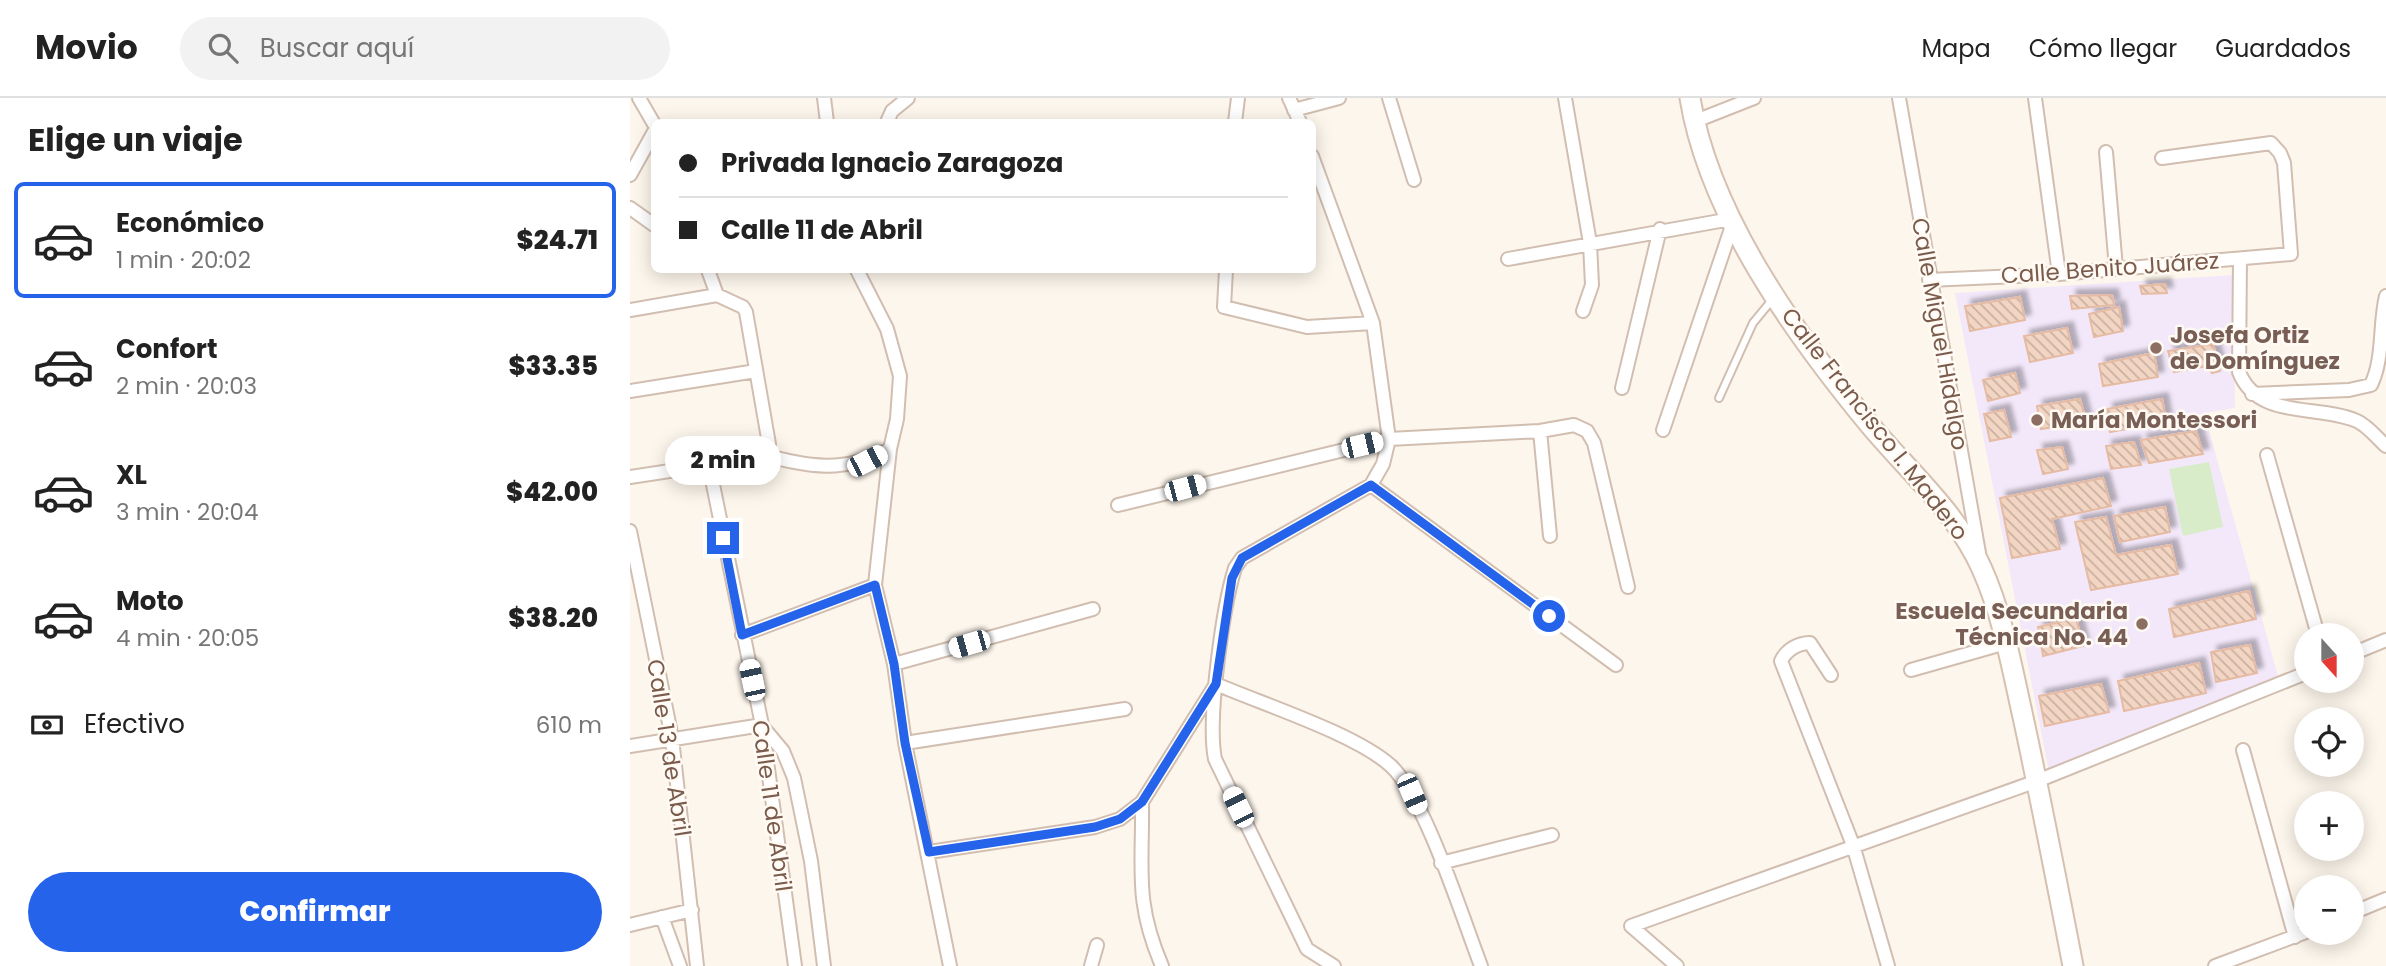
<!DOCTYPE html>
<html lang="es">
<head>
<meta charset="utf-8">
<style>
  :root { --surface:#fff; --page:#f2f2f2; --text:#222; --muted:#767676; --line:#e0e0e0; --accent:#2563eb }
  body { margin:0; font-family:Poppins,sans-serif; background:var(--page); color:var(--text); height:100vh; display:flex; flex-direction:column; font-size:26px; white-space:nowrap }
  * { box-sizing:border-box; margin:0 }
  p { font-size:23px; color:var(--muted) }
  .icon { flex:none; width:38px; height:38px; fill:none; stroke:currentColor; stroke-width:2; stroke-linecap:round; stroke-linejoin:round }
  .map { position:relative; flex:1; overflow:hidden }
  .side { display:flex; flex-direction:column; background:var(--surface); width:630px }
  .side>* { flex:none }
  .top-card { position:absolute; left:21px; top:21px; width:665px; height:154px; border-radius:10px; box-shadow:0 4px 18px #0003; display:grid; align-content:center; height:154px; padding:0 28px; background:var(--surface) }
  .needle { width:46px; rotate:159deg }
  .buttons { position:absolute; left:1664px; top:525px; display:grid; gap:14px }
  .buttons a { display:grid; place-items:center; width:70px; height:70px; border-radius:50%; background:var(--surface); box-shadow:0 4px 18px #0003; font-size:35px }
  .end { position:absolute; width:32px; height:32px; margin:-16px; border:9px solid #2563eb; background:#fff; box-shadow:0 0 0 4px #fff }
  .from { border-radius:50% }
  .bubble { position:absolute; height:49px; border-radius:24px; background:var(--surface); box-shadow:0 4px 18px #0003; font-size:23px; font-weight:800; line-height:49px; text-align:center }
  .car { position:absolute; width:21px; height:42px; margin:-21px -10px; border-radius:9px; box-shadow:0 0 5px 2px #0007; background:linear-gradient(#fff 24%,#345 0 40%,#fff 0 76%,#345 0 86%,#fff 0) }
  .top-card b { display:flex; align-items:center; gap:24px; height:66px; font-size:26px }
  .top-card b+b { border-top:2px solid var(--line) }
  .top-card i { width:18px; height:18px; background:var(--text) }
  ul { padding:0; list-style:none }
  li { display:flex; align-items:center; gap:21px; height:116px; margin:0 14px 10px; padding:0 14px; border:4px solid transparent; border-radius:10px }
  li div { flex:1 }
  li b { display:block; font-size:26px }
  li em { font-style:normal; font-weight:800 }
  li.selected { border-color:var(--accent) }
  li>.icon { width:63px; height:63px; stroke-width:1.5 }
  h2 { padding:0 28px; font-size:32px; line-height:84px }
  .pay { display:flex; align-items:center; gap:18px; height:77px; padding:0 28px; font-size:26px }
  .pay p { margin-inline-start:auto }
  .primary-button { display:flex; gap:14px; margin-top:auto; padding:14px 28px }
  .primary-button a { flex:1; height:80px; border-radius:42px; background:var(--accent); color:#fff; font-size:28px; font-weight:800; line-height:80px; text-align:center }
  header { display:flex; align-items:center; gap:42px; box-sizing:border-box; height:98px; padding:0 35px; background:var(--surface); border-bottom:2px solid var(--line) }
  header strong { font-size:33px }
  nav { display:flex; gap:38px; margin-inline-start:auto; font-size:24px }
  .search { width:490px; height:63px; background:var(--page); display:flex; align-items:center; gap:18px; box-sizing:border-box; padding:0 24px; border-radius:38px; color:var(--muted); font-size:26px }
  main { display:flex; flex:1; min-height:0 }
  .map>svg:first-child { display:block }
  .education { fill:#f3e8fa }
  .garden { fill:#d8ecc9 }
  .building { fill:url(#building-back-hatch); stroke:#e6bba3; stroke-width:2; filter:url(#shadow) }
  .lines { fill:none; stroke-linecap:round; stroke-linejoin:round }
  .lane-casing { stroke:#d1beb0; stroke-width:10 }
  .street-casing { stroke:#d1beb0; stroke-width:16 }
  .secondary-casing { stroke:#d6c0b0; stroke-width:23 }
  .lane { stroke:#fff; stroke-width:6 }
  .street { stroke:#fff; stroke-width:12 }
  .secondary { stroke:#fff; stroke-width:19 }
  .route { stroke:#2563eb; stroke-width:9 }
  .education-dot { fill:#8d6e63; stroke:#fffaf3; stroke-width:2.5 }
  .labels { text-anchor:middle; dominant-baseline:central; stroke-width:5; stroke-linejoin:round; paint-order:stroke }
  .street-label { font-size:23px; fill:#7a5c4d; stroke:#fffaf3 }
  .education-label { font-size:23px; font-weight:bold; fill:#785e54; stroke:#fffaf3; text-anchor:start }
</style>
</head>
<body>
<header>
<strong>Movio</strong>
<div class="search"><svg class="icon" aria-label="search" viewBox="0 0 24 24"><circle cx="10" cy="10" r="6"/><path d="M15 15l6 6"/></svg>Buscar aquí</div>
<nav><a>Mapa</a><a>Cómo llegar</a><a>Guardados</a></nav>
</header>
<main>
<section class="side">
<h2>Elige un viaje</h2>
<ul>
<li class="selected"><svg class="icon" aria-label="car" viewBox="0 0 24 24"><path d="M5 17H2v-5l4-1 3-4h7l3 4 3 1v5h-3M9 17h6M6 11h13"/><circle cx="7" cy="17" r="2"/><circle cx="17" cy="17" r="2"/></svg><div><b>Económico</b><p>1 min · 20:02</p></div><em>$24.71</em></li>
<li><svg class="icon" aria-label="car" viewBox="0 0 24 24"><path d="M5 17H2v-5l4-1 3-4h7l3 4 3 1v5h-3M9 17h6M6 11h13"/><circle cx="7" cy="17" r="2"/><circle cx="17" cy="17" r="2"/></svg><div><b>Confort</b><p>2 min · 20:03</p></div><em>$33.35</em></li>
<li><svg class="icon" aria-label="car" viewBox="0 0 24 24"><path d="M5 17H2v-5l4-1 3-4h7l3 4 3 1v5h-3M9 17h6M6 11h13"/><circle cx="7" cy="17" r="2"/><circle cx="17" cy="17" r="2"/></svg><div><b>XL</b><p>3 min · 20:04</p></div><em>$42.00</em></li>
<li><svg class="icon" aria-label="car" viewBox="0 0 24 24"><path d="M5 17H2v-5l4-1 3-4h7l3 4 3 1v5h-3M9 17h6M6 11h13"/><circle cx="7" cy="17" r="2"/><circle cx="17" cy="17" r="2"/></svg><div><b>Moto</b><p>4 min · 20:05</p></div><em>$38.20</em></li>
</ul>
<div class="pay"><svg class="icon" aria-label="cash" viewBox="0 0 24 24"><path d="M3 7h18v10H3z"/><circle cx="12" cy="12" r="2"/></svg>Efectivo<p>610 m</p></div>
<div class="primary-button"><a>Confirmar</a></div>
</section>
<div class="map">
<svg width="1756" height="868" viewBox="0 0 1756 868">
  <defs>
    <pattern id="building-back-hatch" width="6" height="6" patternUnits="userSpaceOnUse" patternTransform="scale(1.75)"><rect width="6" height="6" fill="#f3d5c3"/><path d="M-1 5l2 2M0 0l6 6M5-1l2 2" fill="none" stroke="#cab0a1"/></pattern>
    <filter id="shadow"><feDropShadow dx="6" dy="-6" stdDeviation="2" flood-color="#0004"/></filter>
  </defs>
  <rect width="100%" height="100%" fill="#fdf6ec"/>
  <path class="education" d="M1603 177 1605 310 1574 315 1648 578 1419 674 1325 195Z"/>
  <path class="garden" d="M1579 364 1593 429 1553 438 1539 371Z"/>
  <path class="building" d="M1535 186 1537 195 1512 196 1510 188Z
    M1482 197 1484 207 1442 211 1440 198Z
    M1390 199 1395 222 1340 233 1335 208Z
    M1489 209 1493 233 1464 239 1459 216Z
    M1437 230 1443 255 1400 264 1394 238Z
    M1583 246 1590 273 1582 275 1577 268 1544 274 1538 253Z
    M1524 255 1528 279 1473 288 1469 266Z
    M1385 275 1390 295 1358 303 1353 282Z
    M1450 301 1456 324 1411 331 1407 308Z
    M1532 301 1536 324 1480 334 1477 311Z
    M1374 312 1381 339 1360 343 1354 316Z
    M1566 333 1573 356 1519 365 1511 342Z
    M1504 344 1511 367 1481 371 1476 348Z
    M1432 349 1438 371 1413 376 1407 352Z
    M1473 380 1481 408 1422 421 1430 451 1382 460 1370 400Z
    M1535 409 1540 434 1490 444 1484 418Z
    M1476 419 1486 457 1541 447 1548 476 1461 492 1445 424Z
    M1619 493 1626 521 1544 539 1539 511Z
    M1446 520 1453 548 1413 558 1408 529Z
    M1620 547 1627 575 1586 584 1581 554Z
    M1569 565 1576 595 1494 613 1488 583Z
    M1471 586 1479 614 1415 628 1409 598Z"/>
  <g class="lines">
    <defs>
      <path id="lane" d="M1089 300 1123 225 1142 202"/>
      <path id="street" d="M9 0 24 26
        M194 0 197 24
        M659 0 670 24
        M759 0 784 82
        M935 0 960 145 962 187 953 213
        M1269 0 1349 455
        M1405 0 1429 176
        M664 12 709 0
        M257 24 262 13 278 0
        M605 24 608 0
        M1063 24 1124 0
        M1476 54 1486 170
        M682 58 743 225 759 341 753 366 741 387 612 460 605 470C593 508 577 622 585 661L677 851 704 868
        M0 77 24 34
        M0 110 24 127
        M878 161 1101 121
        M1610 161 1609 274C1628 322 1687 306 1727 323 1738 328 1748 341 1756 348
        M78 172 87 197
        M227 172 257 231 270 278 267 321 260 351 245 487 264 566 275 645 320 868
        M596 172 594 209 677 229 743 225
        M1299 182 1429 176 1661 156 1654 65 1650 55 1641 45 1532 60
        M87 197 113 209 116 214 139 346 122 360 79 367 132 627 165 868
        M0 212 87 197
        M992 290 1030 131
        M0 293 126 273
        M1622 296 1719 292 1741 287C1754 260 1749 227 1756 198
        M1033 332 1103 125
        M910 333 920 438
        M130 356C181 369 212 376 260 351
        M1637 357 1688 537
        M0 379 79 367
        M741 387 986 567
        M488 407 759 341 910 333 944 327 957 333 964 345 998 489
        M0 433 42 640 67 868
        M112 537 245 487
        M1722 556 1756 542
        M264 566 463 511
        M1281 572 1376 545
        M1201 577 1180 545C1168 545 1156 552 1151 563L1223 747 1258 868
        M132 628 153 653 164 680 181 763 194 868
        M275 645 495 611
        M0 648 132 627
        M1613 652 1665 839
        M512 704C513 771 504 803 532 868
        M299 754 465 729 490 721 512 704 586 586C632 606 726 636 761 668 794 698 833 821 851 868
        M811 765 922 737
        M1722 815 1756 801
        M32 819 50 868
        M0 827 62 812
        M461 868 467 847
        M1047 868 1001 828 1407 683 1676 575
        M1585 868 1676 834"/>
      <path id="secondary" d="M1060 0C1079 117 1165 236 1239 326 1278 373 1327 414 1352 471 1373 518 1382 570 1393 619 1411 702 1427 785 1443 868"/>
    </defs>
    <use href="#lane" class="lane-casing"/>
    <use href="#street" class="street-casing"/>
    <use href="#secondary" class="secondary-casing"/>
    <use href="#lane" class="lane"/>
    <use href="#street" class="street"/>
    <use href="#secondary" class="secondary"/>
  </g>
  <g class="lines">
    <path class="route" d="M93 440 112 537 245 487 264 566 275 645 299 754 465 729 490 721 512 704 586 586 602 480 612 460 741 387 919 518"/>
  </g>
  <g class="education-dot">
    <circle cx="1526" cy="250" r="7"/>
    <circle cx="1407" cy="322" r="7"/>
    <circle cx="1512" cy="526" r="7"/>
  </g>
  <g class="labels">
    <g class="street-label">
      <text transform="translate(1480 170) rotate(-4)">Calle Benito Juárez</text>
      <text transform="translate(1310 236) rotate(80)">Calle Miguel Hidalgo</text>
      <text transform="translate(1245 326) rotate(52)">Calle Francisco I. Madero</text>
      <text transform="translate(39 650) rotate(81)">Calle 13 de Abril</text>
      <text transform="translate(142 708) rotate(82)">Calle 11 de Abril</text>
    </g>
    <g class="education-label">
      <text x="1540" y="237">Josefa Ortiz<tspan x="1540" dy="26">de Domínguez</tspan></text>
      <text x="1421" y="322">María Montessori</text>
      <text x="1498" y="513" text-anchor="end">Escuela Secundaria<tspan x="1498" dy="26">Técnica No. 44</tspan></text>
    </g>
  </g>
</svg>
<div class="buttons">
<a><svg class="needle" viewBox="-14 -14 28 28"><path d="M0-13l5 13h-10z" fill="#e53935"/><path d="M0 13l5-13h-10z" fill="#767676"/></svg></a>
<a><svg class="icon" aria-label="locate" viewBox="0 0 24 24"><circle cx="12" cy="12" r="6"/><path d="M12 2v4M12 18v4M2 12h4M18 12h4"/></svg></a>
<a>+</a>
<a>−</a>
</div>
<i class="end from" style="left:919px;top:518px"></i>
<i class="end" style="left:93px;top:440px"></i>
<div class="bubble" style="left:35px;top:338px;width:116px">2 min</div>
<i class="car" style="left:732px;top:347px;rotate:77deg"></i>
<i class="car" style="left:237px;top:363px;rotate:63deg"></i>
<i class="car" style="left:555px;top:390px;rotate:75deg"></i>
<i class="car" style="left:339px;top:546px;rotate:254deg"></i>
<i class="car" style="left:122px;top:582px;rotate:348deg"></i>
<i class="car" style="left:782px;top:696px;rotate:157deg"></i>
<i class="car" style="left:608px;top:709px;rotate:334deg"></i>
<div class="top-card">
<b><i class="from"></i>Privada Ignacio Zaragoza</b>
<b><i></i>Calle 11 de Abril</b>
</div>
</div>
</main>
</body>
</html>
